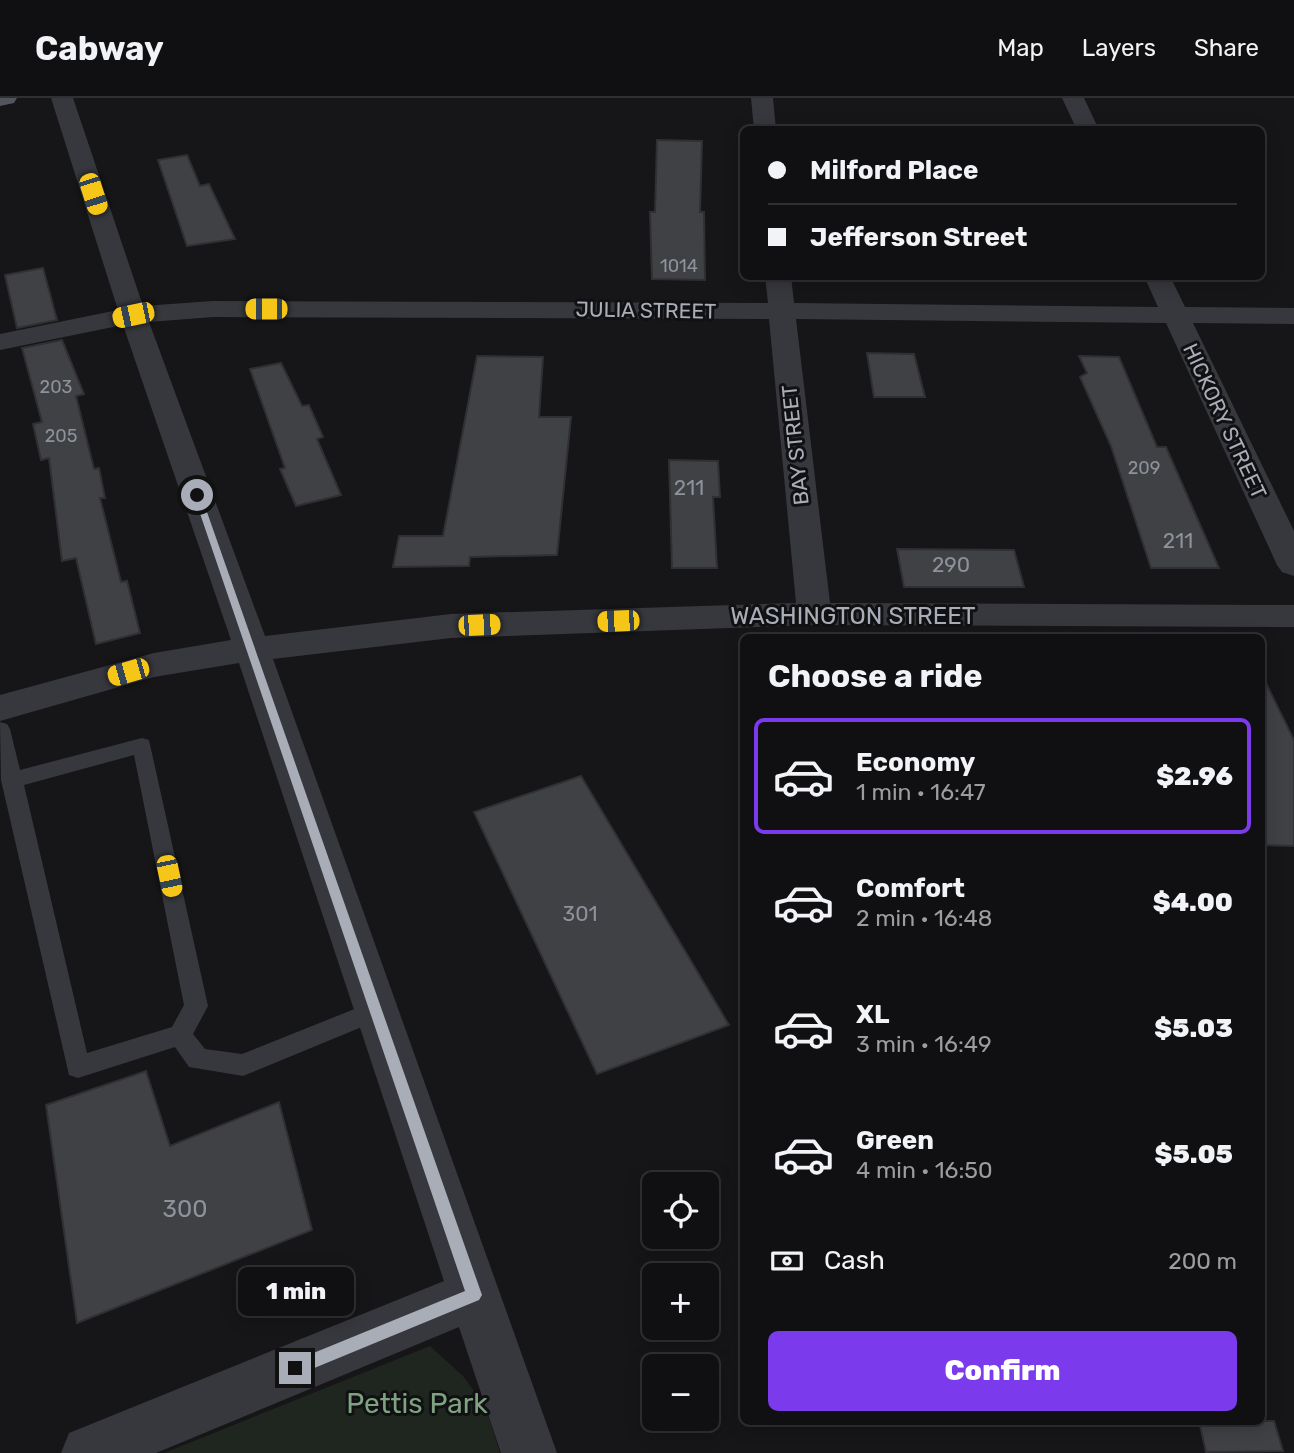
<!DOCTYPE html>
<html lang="en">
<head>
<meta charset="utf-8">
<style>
  :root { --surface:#101012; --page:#1e1e20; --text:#f1f3f6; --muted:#9c9d9f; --line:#303032; --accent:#7c3aed }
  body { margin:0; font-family:Rubik,sans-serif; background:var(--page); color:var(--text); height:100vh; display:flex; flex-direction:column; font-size:26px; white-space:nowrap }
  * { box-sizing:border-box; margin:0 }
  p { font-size:23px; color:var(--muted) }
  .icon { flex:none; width:38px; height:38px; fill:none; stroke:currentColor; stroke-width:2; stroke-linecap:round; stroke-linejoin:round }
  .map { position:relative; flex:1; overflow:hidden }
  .panel { position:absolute; left:740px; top:536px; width:525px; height:791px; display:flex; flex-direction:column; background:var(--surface); border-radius:10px; box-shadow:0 4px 18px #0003,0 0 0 2px var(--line) }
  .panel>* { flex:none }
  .guide { position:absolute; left:740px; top:28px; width:525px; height:154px; border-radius:10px; box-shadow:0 4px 18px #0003,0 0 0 2px var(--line); display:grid; align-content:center; height:154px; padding:0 28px; background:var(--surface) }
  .buttons { position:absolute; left:642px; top:1074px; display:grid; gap:14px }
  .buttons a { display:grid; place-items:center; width:77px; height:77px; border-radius:10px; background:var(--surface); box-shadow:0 4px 18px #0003,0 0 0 2px var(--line); font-size:35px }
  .end { position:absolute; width:32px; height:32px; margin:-16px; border:9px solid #a8adb8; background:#111; box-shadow:0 0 0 4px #111 }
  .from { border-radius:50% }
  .bubble { position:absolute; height:49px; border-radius:10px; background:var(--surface); box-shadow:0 4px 18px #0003,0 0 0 2px var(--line); font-size:23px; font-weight:800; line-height:49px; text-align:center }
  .car { position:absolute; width:21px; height:42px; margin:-21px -10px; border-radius:9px; box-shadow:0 0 5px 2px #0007; background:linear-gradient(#f5c518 24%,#345 0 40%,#f5c518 0 76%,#345 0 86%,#f5c518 0) }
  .guide b { display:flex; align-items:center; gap:24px; height:66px; font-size:26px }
  .guide b+b { border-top:2px solid var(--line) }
  .guide i { width:18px; height:18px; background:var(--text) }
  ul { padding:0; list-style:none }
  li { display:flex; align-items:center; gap:21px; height:116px; margin:0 14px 10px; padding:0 14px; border:4px solid transparent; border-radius:10px }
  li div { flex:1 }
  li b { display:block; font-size:26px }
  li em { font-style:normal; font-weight:800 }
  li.selected { border-color:var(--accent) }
  li>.icon { width:63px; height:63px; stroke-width:1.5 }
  h2 { padding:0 28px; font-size:32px; line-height:84px }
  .pay { display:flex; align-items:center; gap:18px; height:77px; padding:0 28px; font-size:26px }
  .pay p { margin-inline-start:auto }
  .cta { display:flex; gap:14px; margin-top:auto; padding:14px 28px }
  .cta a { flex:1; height:80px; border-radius:10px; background:var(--accent); color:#fff; font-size:28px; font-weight:800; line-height:80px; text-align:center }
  header { display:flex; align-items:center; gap:42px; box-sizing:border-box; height:98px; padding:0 35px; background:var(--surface); border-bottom:2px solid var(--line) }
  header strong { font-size:33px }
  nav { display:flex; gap:38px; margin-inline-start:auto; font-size:24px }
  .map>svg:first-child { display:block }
  .green { fill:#1e261f }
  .building { fill:#404145; stroke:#303034; stroke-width:2 }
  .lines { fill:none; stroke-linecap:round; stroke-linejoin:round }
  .service { fill:#37383d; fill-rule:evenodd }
  .minor { fill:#37383d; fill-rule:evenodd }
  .primary { fill:#53555c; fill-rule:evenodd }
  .route { fill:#a8adb8 }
  .labels { text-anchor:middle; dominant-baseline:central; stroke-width:6; stroke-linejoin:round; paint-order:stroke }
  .far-number-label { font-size:18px; fill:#8e929b }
  .far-street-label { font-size:21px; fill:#a8adb8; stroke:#111113 }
  .number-label { font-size:21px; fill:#8e929b }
  .street-label { font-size:24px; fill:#a8adb8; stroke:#111113 }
  .near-number-label { font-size:24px; fill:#8e929b }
  .near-park-label { font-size:28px; fill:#7fa381; stroke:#111113 }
</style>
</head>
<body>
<header>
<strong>Cabway</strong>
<nav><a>Map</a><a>Layers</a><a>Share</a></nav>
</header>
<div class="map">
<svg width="1294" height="1355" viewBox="0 0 1294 1355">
  <rect width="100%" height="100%" fill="#161618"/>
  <path class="green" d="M430 1248 463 1278 485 1308 500 1355H164Z"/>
  <path class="building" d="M657 42 702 43 700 114H704L705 182 652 181 650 114H655Z
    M187 57 200 88 209 86 235 141 187 148 158 62Z
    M43 170 57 222 17 230 5 177Z
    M62 242 84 296 76 298 94 371 99 370 105 400H100L121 484 127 483 140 535 96 546 76 460 62 463 49 360 41 362 33 326 42 324 22 250Z
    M867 255 914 256 925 299H874Z
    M477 258 543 259 539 319H571L557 457 470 459 469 468 393 469 399 438H443Z
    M1079 258 1119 259 1157 349H1166L1219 470H1151L1111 348 1080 279 1087 275Z
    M281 265 302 308 309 307 323 339 317 341 341 397 296 408 280 371 285 370 250 271Z
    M669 362 718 363 720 399H713L717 470H672Z
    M897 451 1014 452 1024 489H904Z
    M1262 577 1294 642V748L1262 747Z
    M581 678 729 927 597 976 474 714Z
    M146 973 170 1048 279 1004 312 1132 77 1225 46 1007Z
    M1199 1323H1274L1283 1353 1206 1354Z"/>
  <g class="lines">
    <path class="service" d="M0 624 7 626 10 631 20 672 142 640 149 642 208 908 193 936 205 951 242 956 377 902 386 905 389 912 386 919 243 978 189 969 175 949 78 980 69 977 1 682ZM134 657 184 907 172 929 87 955 24 687Z"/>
    <path class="minor" d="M51 0H73L143 208 213 203 768 205 765 178H791L794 205 1158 209 1144 178H1170L1185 209 1294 210V226L1193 225 1294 433V478L1282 474 1277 467 1166 225 796 221 830 505 1294 507V529L814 527 451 540 273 561 557 1355H501L459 1229 156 1355H61L69 1335 444 1183 239 565 154 579 0 623V597L154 555 231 542 123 227 0 252V236L118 212ZM213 219 769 221 796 505 451 516 265 538 149 224Z
      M751 0H773L776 32H754Z
      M1062 0H1084L1099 32H1077Z"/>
    <path class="primary" d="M0 0H17L14 5 0 8Z"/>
  </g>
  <path class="route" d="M193 395 201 397 482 1197 479 1202 295 1278 289 1276 287 1270 289 1265 465 1193Z"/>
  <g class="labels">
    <g class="far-number-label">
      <text x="679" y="168">1014</text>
      <text x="56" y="289">203</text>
      <text x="61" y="338">205</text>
      <text x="1144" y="370">209</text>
    </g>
    <g class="far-street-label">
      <text transform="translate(646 212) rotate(1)">JULIA STREET</text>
      <text transform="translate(1225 323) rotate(65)">HICKORY STREET</text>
      <text transform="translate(795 347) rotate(-96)">BAY STREET</text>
    </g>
    <g class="number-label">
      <text x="689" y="389">211</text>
      <text x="1178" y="442">211</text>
      <text x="951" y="466">290</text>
      <text x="580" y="815">301</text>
    </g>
    <g class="street-label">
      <text x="853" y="518">WASHINGTON STREET</text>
    </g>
    <g class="near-number-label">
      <text x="185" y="1111">300</text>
    </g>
    <g class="near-park-label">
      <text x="417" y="1305">Pettis Park</text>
    </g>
  </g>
</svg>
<div class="buttons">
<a><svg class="icon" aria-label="locate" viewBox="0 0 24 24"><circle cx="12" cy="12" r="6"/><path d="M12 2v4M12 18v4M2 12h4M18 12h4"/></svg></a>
<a>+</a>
<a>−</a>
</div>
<i class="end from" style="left:197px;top:397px"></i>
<i class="end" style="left:295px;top:1270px"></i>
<div class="bubble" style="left:238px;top:1169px;width:116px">1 min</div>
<i class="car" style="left:93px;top:96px;rotate:162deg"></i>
<i class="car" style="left:266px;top:211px;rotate:270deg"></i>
<i class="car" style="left:133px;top:217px;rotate:258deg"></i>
<i class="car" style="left:618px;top:523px;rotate:268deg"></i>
<i class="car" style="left:479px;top:527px;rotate:88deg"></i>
<i class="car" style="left:128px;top:574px;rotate:254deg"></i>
<i class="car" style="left:169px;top:778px;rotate:168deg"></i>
<div class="guide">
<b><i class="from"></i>Milford Place</b>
<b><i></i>Jefferson Street</b>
</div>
<section class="panel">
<h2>Choose a ride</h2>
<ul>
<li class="selected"><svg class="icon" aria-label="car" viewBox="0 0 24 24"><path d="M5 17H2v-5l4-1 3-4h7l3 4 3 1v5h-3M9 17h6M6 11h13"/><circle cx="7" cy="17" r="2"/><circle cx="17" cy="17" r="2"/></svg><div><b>Economy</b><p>1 min · 16:47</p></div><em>$2.96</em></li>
<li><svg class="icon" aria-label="car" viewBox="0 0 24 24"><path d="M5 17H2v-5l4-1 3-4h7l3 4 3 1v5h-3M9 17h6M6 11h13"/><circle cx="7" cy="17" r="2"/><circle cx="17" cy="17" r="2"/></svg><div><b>Comfort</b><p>2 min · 16:48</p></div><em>$4.00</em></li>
<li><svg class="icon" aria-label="car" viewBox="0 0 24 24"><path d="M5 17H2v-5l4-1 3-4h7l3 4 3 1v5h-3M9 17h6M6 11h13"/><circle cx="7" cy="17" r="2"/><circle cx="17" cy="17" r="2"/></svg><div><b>XL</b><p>3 min · 16:49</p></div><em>$5.03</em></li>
<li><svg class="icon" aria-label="car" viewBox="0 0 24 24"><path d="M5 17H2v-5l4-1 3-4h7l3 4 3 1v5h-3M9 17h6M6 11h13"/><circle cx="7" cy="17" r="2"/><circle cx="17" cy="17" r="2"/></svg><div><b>Green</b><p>4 min · 16:50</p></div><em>$5.05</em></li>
</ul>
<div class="pay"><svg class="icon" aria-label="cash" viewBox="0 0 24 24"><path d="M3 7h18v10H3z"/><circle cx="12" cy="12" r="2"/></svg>Cash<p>200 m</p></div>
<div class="cta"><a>Confirm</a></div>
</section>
</div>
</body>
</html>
